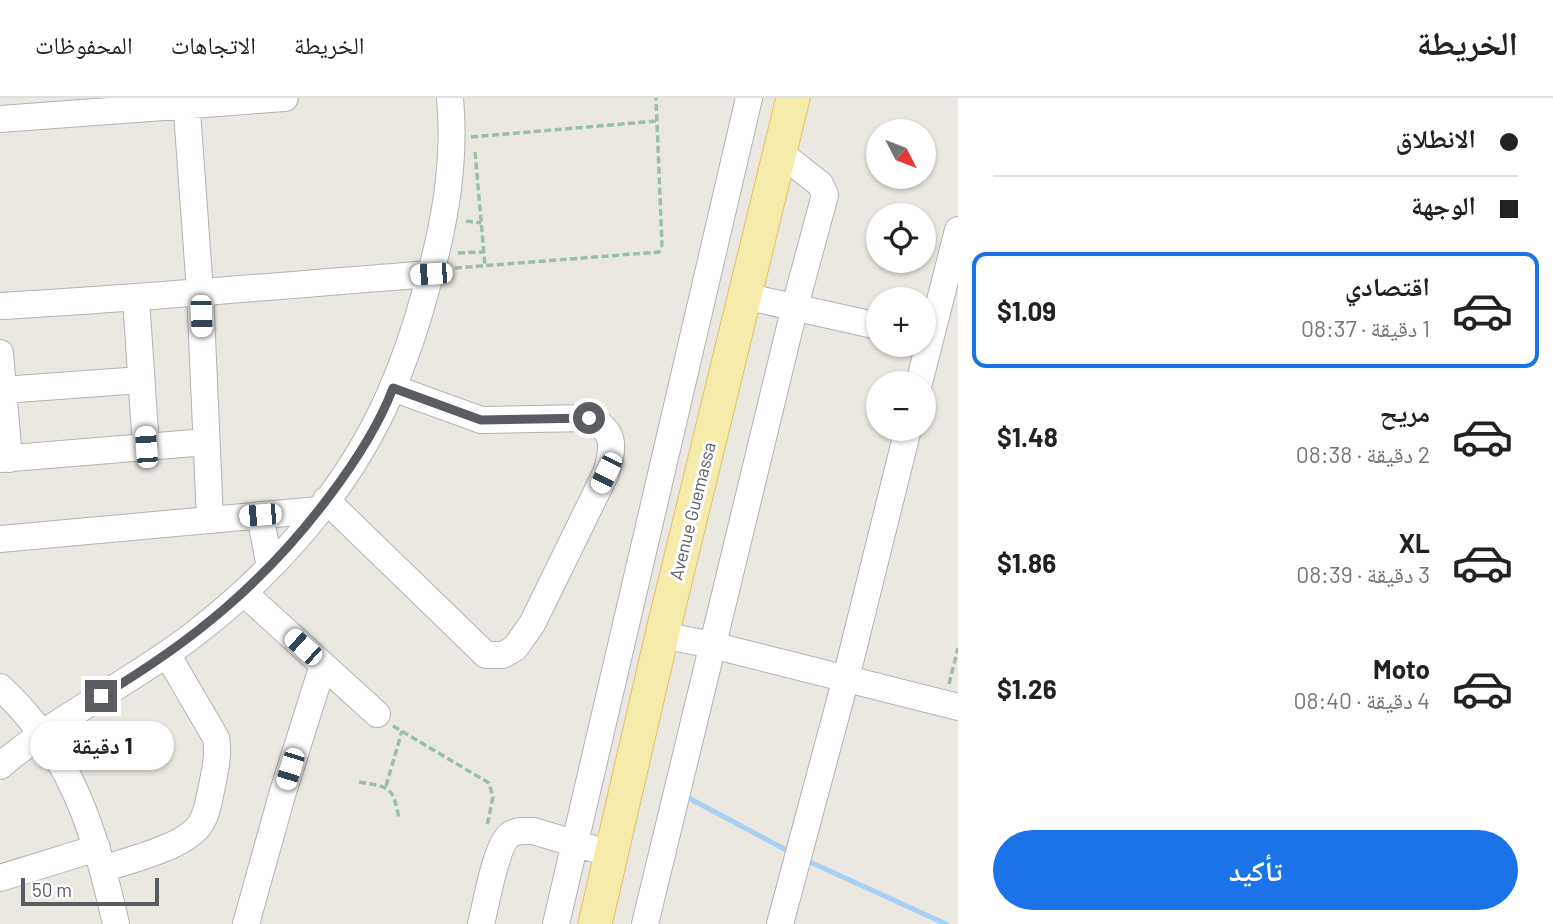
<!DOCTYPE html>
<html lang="ar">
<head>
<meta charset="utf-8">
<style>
  :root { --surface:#fff; --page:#f6f6f6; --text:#222; --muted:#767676; --line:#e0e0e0; --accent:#1a73e8 }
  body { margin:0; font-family:Barlow,"Noto Naskh Arabic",sans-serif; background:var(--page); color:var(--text); direction:rtl; height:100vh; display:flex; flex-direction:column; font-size:26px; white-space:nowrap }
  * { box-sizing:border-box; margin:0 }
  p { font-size:23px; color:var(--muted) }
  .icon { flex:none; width:38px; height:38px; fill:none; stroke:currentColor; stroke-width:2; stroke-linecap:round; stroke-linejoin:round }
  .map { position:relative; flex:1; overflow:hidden; direction:ltr }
  .details { display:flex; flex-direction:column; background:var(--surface); width:595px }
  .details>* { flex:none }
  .hud { display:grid; align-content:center; height:154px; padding:0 35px; background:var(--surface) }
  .needle { width:46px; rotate:132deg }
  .fabs { position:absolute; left:866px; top:21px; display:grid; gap:14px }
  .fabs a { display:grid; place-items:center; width:70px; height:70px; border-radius:50%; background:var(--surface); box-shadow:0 2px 5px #0004; font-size:35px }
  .scale { position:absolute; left:21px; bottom:18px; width:138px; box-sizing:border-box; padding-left:7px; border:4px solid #595c60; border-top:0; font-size:19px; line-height:24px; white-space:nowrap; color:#595c60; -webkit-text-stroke:5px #fff; paint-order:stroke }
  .end { position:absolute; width:32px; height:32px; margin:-16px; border:9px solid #595c60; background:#fff; box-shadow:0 0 0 4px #fff }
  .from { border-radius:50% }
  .bubble { position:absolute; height:49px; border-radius:24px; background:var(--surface); box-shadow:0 2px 5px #0004; font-size:23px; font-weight:700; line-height:49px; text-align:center; direction:rtl }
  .car { position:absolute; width:21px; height:42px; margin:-21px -10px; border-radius:9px; box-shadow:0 0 5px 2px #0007; background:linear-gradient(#fff 24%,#345 0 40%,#fff 0 76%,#345 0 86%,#fff 0) }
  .hud b { display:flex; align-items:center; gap:24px; height:66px; font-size:26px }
  .hud b+b { border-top:2px solid var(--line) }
  .hud i { width:18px; height:18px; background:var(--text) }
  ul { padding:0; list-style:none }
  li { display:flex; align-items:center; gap:21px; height:116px; margin:0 14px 10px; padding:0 21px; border:4px solid transparent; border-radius:14px }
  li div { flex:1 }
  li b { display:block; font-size:26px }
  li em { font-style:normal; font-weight:700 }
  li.current { border-color:var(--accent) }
  li>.icon { width:63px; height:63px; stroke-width:1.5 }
  .button { display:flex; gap:14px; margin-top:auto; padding:14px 35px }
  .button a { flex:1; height:80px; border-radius:42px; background:var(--accent); color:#fff; font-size:28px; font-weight:700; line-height:80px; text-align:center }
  header { display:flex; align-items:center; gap:42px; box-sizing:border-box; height:98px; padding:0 35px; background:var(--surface); border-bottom:2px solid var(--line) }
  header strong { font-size:33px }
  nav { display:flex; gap:38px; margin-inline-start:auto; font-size:24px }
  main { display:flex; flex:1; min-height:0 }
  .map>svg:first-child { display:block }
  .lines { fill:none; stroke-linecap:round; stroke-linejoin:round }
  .stream { stroke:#a6d0f4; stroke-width:5 }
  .minor-casing { stroke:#b1b3b7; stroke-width:28 }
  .major-casing { stroke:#e0c164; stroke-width:35 }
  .path { stroke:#9ac0a6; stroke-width:3.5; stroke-dasharray:7 3.5; stroke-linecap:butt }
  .minor { stroke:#fff; stroke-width:26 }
  .major { stroke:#f5ebab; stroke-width:33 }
  .route { stroke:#595c60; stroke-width:9 }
  .labels { text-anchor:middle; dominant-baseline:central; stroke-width:6; stroke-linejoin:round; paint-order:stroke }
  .street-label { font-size:18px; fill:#595c60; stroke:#fff }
</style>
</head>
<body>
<header>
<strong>الخريطة</strong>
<nav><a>الخريطة</a><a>الاتجاهات</a><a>المحفوظات</a></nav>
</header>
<main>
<section class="details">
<div class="hud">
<b><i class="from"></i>الانطلاق</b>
<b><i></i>الوجهة</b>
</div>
<ul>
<li class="current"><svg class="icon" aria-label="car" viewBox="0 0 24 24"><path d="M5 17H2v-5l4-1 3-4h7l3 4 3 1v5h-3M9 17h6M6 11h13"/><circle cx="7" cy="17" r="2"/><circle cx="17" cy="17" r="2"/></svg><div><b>اقتصادي</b><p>1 دقيقة · 08:37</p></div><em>$1.09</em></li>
<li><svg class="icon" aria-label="car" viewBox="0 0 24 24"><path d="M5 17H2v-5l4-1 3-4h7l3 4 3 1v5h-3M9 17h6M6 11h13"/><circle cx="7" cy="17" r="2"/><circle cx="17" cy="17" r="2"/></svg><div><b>مريح</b><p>2 دقيقة · 08:38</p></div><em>$1.48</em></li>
<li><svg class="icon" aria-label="car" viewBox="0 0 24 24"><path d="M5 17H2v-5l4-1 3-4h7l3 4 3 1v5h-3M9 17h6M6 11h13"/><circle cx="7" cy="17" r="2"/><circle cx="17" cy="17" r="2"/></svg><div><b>XL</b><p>3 دقيقة · 08:39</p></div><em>$1.86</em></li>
<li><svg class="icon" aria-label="car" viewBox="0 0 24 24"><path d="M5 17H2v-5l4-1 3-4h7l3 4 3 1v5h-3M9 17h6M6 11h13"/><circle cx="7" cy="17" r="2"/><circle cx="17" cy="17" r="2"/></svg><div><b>Moto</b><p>4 دقيقة · 08:40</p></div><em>$1.26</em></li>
</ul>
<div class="button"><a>تأكيد</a></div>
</section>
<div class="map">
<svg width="958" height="826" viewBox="0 0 958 826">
  <rect width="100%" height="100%" fill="#eae8e0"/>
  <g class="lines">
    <path class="stream" d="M683 697 790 754
      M810 764 946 826"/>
    <defs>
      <path id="minor" d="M186 0 200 193 210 422
        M0 21 285 0
        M744 198 878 228
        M136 201 146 349
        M0 208C144 200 287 187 431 176
        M0 255 9 361
        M919 285 958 132
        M3 292 141 282
        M0 361 206 344
        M326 402 486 557H503L515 550 532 526 606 375C614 349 616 333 589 320L481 322 393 290
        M260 417 270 469
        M0 441 319 412
        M244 495 377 616
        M662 537 712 547 958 609
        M0 589C72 655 95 734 116 826
        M0 668C60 617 131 585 193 537 274 475 347 393 389 298 405 262 417 226 427 188 445 127 456 64 450 0
        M103 771C129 762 187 749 201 725 208 714 209 701 212 688 215 672 219 657 216 640L167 556
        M0 780 97 750
        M246 826 282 697 323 567
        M481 826C486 807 496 745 511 736 518 732 525 733 533 733L611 756
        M556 826 749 0
        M645 826 795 208 825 97 820 86 779 54
        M780 826 846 580 908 331"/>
      <path id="major" d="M595 826 662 537 793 0"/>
    </defs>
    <use href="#minor" class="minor-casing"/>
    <use href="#major" class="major-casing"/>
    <path class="path" d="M471 39 657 23
      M475 54 485 168
      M466 123 481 125
      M458 155 484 154
      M455 170 659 154 662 147 656 0
      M949 586 958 550
      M393 628 489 685 493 699 487 728
      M359 684C390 689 393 688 399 721
      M386 688 402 633"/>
    <use href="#minor" class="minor"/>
    <use href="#major" class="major"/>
  </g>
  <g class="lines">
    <path class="route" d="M101 598C192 544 264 485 328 400 353 367 378 330 393 290L481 322 589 320"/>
  </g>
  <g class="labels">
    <g class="street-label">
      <text transform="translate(692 413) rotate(-76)">Avenue Guemassa</text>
    </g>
  </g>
</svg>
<div class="fabs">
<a><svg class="needle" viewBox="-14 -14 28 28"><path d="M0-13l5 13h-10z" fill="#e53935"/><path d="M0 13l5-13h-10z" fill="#767676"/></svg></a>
<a><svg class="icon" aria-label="locate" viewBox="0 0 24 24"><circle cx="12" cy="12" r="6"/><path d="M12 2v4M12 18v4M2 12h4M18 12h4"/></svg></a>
<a>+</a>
<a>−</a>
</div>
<div class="scale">50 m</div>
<i class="end from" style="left:589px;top:320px"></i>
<i class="end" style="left:101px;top:598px"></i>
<div class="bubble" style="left:30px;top:623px;width:144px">1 دقيقة</div>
<i class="car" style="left:431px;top:176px;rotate:266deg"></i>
<i class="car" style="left:201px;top:218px;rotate:178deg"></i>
<i class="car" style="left:146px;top:349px;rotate:356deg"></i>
<i class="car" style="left:606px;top:375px;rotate:206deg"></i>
<i class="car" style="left:260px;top:417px;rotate:265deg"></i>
<i class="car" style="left:303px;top:549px;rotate:312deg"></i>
<i class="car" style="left:290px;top:671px;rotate:197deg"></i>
</div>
</main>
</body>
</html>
